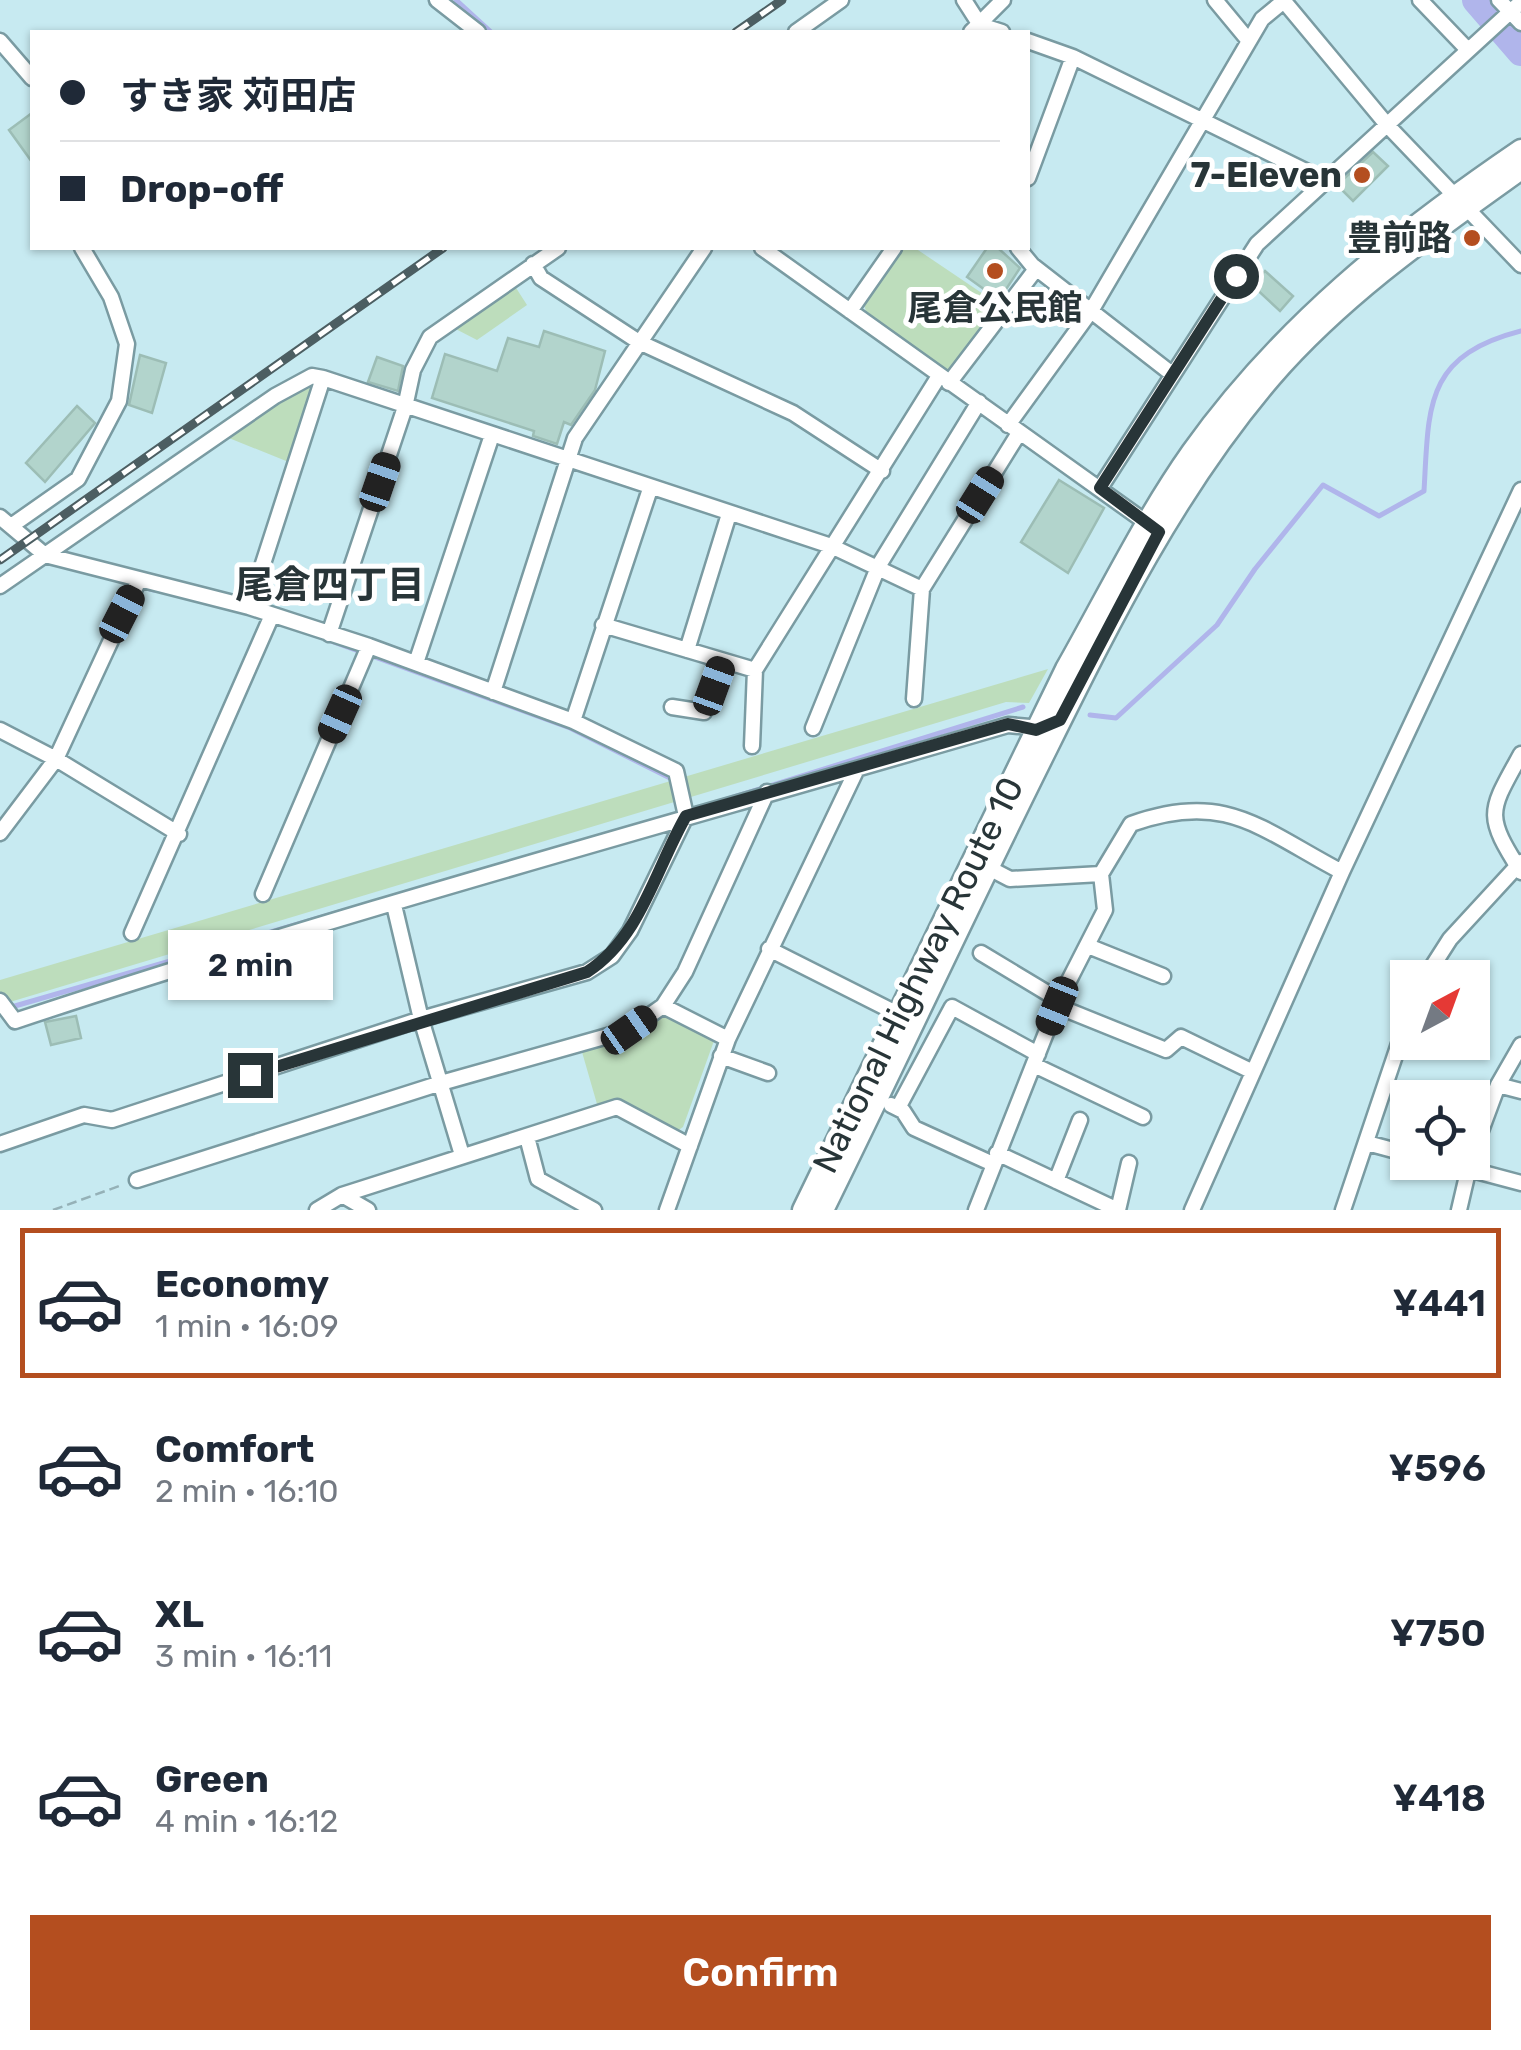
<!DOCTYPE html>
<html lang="en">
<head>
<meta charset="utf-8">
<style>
  :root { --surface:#fff; --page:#f6f6f7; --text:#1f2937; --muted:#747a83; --line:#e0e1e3; --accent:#b44e1f }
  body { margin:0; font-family:Rubik,"Noto Sans JP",sans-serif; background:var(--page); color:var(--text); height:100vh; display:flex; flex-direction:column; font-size:38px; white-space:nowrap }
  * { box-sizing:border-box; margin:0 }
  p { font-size:32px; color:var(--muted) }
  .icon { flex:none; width:55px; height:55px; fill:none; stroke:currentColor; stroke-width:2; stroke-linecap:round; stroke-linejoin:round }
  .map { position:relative; height:1210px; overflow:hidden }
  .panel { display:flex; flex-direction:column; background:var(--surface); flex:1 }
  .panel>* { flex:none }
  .top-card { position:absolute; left:30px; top:30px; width:1000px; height:220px; border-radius:0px; box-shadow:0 2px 8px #0004; display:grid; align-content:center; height:220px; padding:0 30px; background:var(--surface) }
  .needle { width:65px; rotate:41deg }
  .buttons { position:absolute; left:1390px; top:960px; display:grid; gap:20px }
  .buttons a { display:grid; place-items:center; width:100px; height:100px; border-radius:0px; background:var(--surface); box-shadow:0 2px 8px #0004; font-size:50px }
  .end { position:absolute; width:45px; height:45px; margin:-22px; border:12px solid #283538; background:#fff; box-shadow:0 0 0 5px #fff }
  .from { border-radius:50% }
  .bubble { position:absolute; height:70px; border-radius:0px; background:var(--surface); box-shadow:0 2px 8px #0004; font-size:32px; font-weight:600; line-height:70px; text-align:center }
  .car { position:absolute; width:30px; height:60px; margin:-30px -15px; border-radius:12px; box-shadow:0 0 8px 2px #0007; background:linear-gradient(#222 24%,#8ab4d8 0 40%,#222 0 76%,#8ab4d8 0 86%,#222 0) }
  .top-card b { display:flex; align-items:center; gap:35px; height:95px; font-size:38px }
  .top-card b+b { border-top:2px solid var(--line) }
  .top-card i { width:25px; height:25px; background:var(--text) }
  ul { padding:18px 0 0; list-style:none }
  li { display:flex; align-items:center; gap:30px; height:150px; margin:0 20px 15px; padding:0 10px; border:5px solid transparent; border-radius:0px }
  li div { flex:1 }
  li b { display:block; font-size:38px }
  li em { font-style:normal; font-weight:600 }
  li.on { border-color:var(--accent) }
  li>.icon { width:90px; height:90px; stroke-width:1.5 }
  .action { display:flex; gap:20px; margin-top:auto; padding:20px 30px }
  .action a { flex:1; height:115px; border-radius:0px; background:var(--accent); color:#fff; font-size:40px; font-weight:600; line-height:115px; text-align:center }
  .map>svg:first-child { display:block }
  .green { fill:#bdddbc }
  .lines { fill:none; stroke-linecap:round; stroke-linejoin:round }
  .stream { stroke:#b0b5eb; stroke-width:5 }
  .river { stroke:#b0b5eb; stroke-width:28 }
  .building { fill:#b2d4cc; stroke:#9cbdb5; stroke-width:2.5 }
  .minor-casing { stroke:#7a9ba2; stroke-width:19 }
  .highway-casing { stroke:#7a9ba2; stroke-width:25 }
  .path { stroke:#95b1b7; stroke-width:2.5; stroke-dasharray:10 5; stroke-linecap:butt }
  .minor { stroke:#fff; stroke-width:14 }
  .highway { stroke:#fff; stroke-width:20 }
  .rail-casing { stroke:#4c5e62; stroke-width:9 }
  .rail { stroke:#fff; stroke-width:5; stroke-dasharray:15; stroke-linecap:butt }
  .route { stroke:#283538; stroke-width:12 }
  .poi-dot { fill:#b44e1f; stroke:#fff; stroke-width:4 }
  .labels { text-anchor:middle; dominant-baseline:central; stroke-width:10; stroke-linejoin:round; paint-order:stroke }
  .poi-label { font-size:35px; font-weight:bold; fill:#283538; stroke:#fff; text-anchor:end }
  .street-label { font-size:35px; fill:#283538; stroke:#fff }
  .neighbourhood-label { font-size:38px; font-weight:bold; fill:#283538; stroke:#fff }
</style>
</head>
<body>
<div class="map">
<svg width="1521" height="1210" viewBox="0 0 1521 1210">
  <rect width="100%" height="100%" fill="#c7eaf1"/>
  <path class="green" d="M902 248H915L1001 306 953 368 945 371 867 315 863 301Z
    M511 280 527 305 477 340 448 325Z
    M323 378 296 465 219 434 275 396Z
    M1048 669 1029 703 1006 702 0 1005V980Z
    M667 1011 715 1038 683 1127 677 1131 618 1098 597 1104 582 1052 627 1037Z"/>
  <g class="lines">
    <path class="stream" d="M456 0 491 32
      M117 580 154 590
      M328 640 570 728 674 780
      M1090 715 1116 718 1217 625 1255 569 1323 485 1379 516 1424 491C1429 406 1424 356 1521 331
      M718 802 1023 707
      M8 1008 343 911"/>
    <path class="river" d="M1476 0 1521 52"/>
  </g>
  <path class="building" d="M32 113V162L9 130Z
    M1373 152 1388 166 1353 201 1337 185Z
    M987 248H998L1020 268 999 300 967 277Z
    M1265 271 1293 296 1280 311 1252 285Z
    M544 331 605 351 595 390 571 425 564 422 557 444 533 436 534 431 432 398 445 354 497 371 508 338 539 347Z
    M140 355 166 363 152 413 129 405Z
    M377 357 403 366 398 391 368 382Z
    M77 406 95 423 45 482 26 463Z
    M1059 480 1104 508 1068 573 1021 542Z
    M76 1016 81 1038 51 1045 45 1022Z"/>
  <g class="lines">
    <defs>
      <path id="minor" d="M437 0 478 32
        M964 0 980 25 1002 32
        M1215 0 1249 41
        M1283 0 1388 126 1521 265
        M1420 0 1468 50
        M1499 0 1521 23
        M796 32 841 0
        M971 32 1003 0
        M0 41 32 78
        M1028 41 1073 57 1326 181
        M1028 178 1073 57
        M762 248 1154 528
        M1018 248 1032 265 1172 374
        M533 264 541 278 639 342 793 413 882 471
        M850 311 894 248
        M949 383 1036 269
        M1008 425 1091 311 1262 19 1285 0
        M1100 488 1257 244 1521 2
        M0 517 45 555 249 607 369 646 573 721 676 771 686 816 630 931 612 956 587 972 421 1019 112 1120 84 1115 0 1144
        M11 526 78 479 119 401 127 344 111 297 82 248
        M0 586 275 396 312 376 323 378
        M249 607 323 378 831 546 922 589
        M603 625 755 670
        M329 634 405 407 413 370 430 337 558 248
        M687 650 729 514
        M416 663 492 435
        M493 692 575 438 704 248
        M914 699 922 589 1019 433
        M672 707 704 712 723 661
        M573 721 650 489
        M813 728 879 565 979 402
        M0 730 56 759 179 834
        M752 746 755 670 939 376
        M0 833 56 759 138 582
        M987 867 1010 879 1101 874
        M1521 872C1484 814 1489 812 1521 754
        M263 894 369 646
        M394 905 421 1019 462 1155
        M132 933 272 615
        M1088 946 1163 976
        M769 949 902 1016
        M981 953 1059 1000
        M1425 978 1450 939 1521 862
        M0 1001 15 1021C343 912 677 822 1008 725L1041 728
        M663 1006 728 1039
        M1057 1006 1166 1050 1181 1037 1251 1071
        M721 1056 768 1073
        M1034 1065 1143 1117
        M1498 1085 1521 1091
        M891 1105 903 1111 914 1128 993 1164
        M898 1108 952 1007 1038 1054
        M527 1137 538 1179 594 1210
        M1367 1143 1408 1154
        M997 1153 1118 1210
        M1472 1155 1498 1085 1521 1045
        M1442 1162 1521 1183
        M137 1180 441 1083 629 1030 663 1006 685 972 767 792
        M1056 1181 1080 1120
        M342 1195 368 1210
        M317 1210 342 1195 617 1107 690 1146
        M667 1210 728 1039 857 769
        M976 1210 1059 1000 1105 910 1101 874 1131 824C1226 790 1260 829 1342 872
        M1118 1210 1129 1163
        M1192 1210 1342 872 1521 490
        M1343 1210 1408 1017
        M1459 1210 1470 1163"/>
      <path id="highway" d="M803 1210 1066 669C1107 597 1144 520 1192 452 1281 327 1396 235 1521 150
        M823 1210C899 1056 971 900 1048 746 1112 617 1176 488 1271 377 1343 294 1433 232 1521 169"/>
    </defs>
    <use href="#minor" class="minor-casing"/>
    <use href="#highway" class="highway-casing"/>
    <path class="path" d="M53 1210 122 1185"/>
    <use href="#minor" class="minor"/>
    <use href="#highway" class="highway"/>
    <defs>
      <path id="rail" d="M736 32 782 0
        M0 560 443 248"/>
    </defs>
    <use href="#rail" class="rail-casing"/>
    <use href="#rail" class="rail"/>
  </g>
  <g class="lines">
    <path class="route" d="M250 1075 587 972C641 937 655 870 686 816L1008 724 1036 730 1060 720 1159 532 1100 488 1236 276"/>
  </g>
  <g class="poi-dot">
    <circle cx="1362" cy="175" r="10"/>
    <circle cx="1472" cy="238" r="10"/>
    <circle cx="995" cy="271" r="10"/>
  </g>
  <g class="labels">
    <g class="poi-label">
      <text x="1342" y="175">7-Eleven</text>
      <text x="1452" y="238">豊前路</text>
      <text x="995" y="308" text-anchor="middle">尾倉公民館</text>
    </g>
    <g class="street-label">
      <text transform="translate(918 975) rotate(-64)">National Highway Route 10</text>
    </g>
    <g class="neighbourhood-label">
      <text x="330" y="585">尾倉四丁目</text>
    </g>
  </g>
</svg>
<div class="buttons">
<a><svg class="needle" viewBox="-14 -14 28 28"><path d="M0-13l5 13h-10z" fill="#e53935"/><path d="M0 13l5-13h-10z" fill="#747a83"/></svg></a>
<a><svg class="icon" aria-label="locate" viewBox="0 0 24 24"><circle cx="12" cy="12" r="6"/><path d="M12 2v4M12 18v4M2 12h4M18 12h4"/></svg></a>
</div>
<i class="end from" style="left:1236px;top:276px"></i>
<i class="end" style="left:250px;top:1075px"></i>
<div class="bubble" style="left:168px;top:930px;width:165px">2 min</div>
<i class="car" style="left:380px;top:482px;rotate:19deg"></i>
<i class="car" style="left:980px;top:495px;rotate:32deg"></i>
<i class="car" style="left:122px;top:614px;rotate:27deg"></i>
<i class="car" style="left:714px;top:686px;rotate:20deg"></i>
<i class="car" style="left:340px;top:714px;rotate:204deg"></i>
<i class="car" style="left:1057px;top:1006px;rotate:202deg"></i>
<i class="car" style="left:629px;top:1030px;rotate:55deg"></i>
<div class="top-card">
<b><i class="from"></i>すき家 苅田店</b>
<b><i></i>Drop-off</b>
</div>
</div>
<section class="panel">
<ul>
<li class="on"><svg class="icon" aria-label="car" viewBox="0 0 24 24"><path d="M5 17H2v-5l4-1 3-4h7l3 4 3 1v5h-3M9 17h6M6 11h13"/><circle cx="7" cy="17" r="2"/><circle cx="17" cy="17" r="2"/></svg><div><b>Economy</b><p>1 min · 16:09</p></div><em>¥441</em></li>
<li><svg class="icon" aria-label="car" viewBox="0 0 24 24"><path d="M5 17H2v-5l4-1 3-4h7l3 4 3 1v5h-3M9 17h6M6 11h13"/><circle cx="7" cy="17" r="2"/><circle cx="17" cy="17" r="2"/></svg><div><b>Comfort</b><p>2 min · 16:10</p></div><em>¥596</em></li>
<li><svg class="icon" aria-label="car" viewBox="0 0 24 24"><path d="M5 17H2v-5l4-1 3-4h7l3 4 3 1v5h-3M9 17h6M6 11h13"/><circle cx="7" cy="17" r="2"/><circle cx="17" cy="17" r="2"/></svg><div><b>XL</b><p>3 min · 16:11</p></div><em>¥750</em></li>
<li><svg class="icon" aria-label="car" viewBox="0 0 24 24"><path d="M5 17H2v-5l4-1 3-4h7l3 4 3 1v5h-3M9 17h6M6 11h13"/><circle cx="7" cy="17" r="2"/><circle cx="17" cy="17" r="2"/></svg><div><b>Green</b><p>4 min · 16:12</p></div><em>¥418</em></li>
</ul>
<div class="action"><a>Confirm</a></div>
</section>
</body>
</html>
